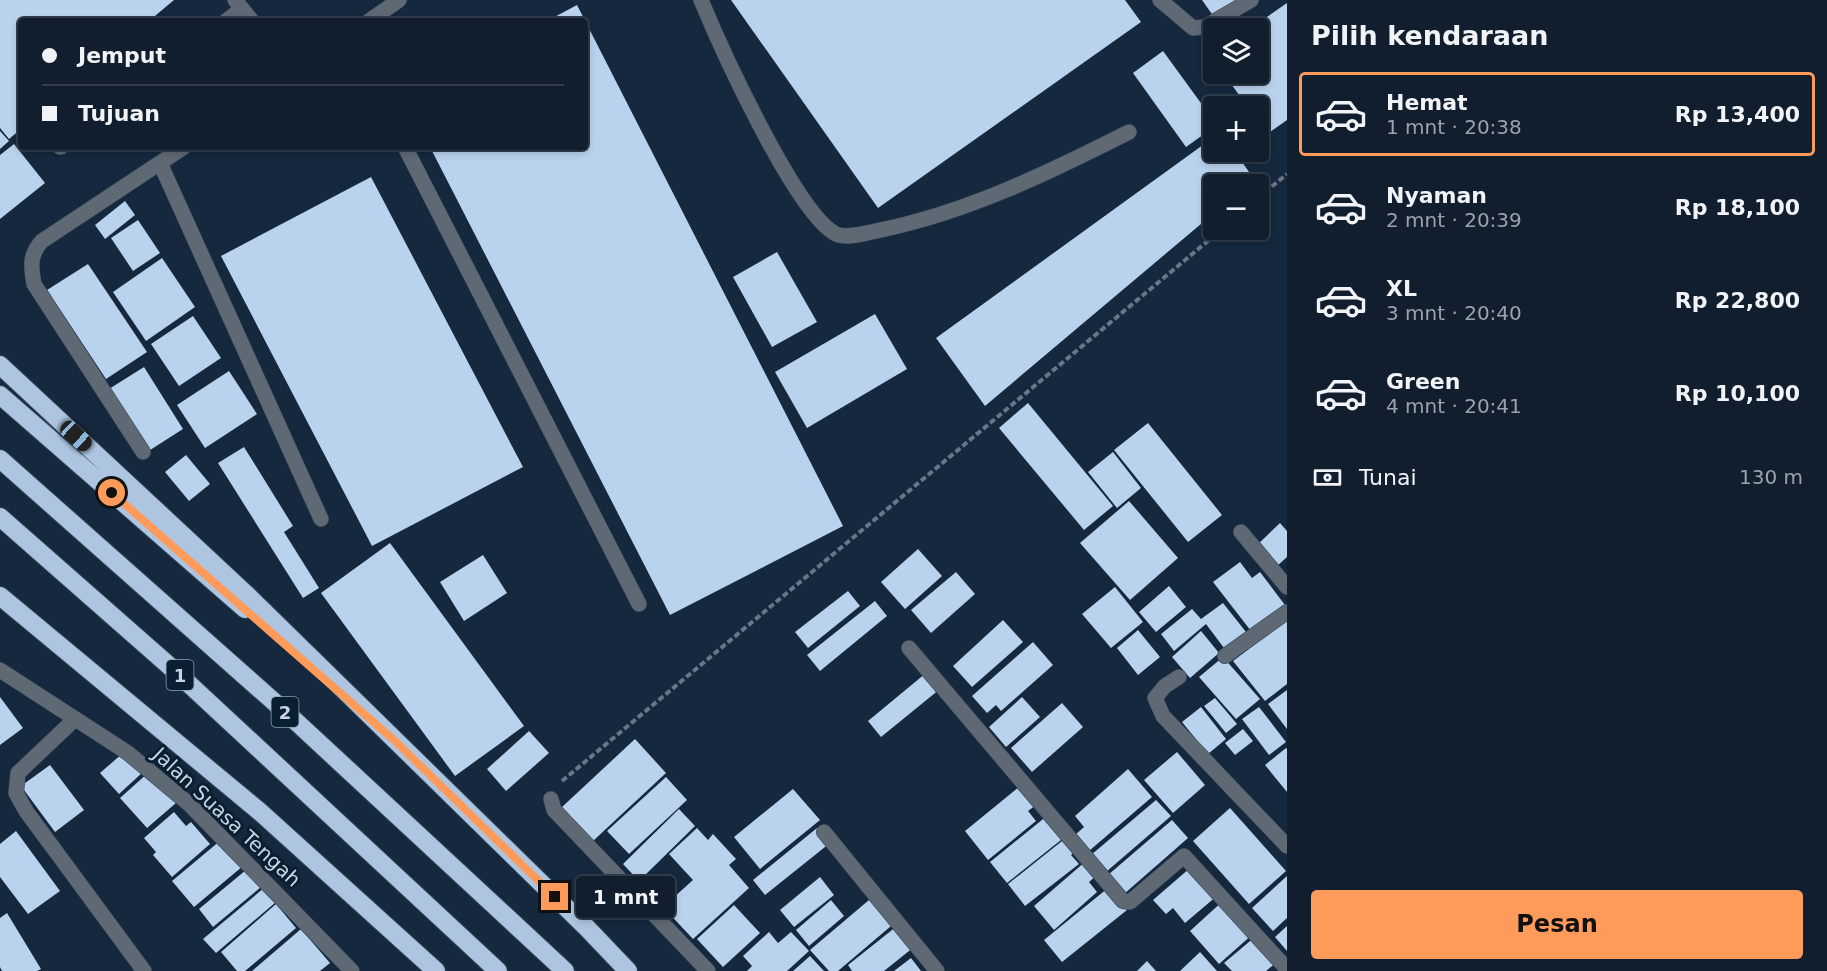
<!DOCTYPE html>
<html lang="id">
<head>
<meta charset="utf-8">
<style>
  :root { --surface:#101e2e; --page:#192736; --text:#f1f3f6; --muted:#9ca2aa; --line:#303c4a; --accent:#ff9b5a }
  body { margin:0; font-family:"DejaVu Sans",sans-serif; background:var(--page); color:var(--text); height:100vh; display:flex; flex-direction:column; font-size:22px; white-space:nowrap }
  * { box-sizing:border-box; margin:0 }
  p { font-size:20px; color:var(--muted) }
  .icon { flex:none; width:33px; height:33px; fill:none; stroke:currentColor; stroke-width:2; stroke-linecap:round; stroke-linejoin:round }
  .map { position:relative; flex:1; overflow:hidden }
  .details { display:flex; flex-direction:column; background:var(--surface); width:540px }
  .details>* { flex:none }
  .hud { position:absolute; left:18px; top:18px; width:570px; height:132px; border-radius:6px; box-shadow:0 3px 9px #0003,0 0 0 2px var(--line); display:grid; align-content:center; height:132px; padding:0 24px; background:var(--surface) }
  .tools { position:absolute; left:1203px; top:18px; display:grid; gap:12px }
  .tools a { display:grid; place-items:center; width:66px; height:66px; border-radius:6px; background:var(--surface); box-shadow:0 3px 9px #0003,0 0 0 2px var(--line); font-size:30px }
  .end { position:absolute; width:27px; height:27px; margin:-14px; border:8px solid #ff9b5a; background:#111; box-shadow:0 0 0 3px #111 }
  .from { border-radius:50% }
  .bubble { position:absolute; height:42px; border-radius:6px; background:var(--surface); box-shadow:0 3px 9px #0003,0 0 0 2px var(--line); font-size:20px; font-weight:700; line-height:42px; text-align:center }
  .car { position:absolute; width:18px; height:36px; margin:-18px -9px; border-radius:8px; box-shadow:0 0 4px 2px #0007; background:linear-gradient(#222 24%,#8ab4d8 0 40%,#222 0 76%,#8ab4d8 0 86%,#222 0) }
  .hud b { display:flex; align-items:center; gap:21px; height:57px; font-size:22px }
  .hud b+b { border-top:2px solid var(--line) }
  .hud i { width:15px; height:15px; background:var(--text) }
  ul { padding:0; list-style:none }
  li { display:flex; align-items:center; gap:18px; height:84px; margin:0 12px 9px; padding:0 12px; border:3px solid transparent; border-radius:6px }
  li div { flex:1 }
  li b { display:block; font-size:22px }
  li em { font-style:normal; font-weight:700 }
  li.selected { border-color:var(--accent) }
  li>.icon { width:54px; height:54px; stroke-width:1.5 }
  h2 { padding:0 24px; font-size:27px; line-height:72px }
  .pay { display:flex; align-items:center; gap:15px; height:66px; padding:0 24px; font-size:22px }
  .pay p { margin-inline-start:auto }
  .primary-button { display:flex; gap:12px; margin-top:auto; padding:12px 24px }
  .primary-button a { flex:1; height:69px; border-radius:6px; background:var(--accent); color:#111; font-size:24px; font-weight:700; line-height:69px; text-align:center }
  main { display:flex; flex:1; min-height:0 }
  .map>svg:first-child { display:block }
  .building { fill:#b9d2ed }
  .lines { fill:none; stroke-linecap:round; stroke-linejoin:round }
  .minor-casing { stroke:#324457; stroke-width:16 }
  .highway-casing { stroke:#324457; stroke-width:20 }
  .path { stroke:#677788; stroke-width:4; stroke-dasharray:6 3; stroke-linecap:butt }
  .minor { stroke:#5f6974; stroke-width:15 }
  .highway { stroke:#adc5e0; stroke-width:18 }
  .route { stroke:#ff9b5a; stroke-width:8 }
  .labels { text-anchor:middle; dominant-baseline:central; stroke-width:6; stroke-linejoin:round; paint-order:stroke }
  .shield { fill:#0b1f33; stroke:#8f9eae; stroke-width:1.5 }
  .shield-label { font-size:18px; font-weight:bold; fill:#c8d4e2 }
  .street-label { font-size:20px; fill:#c8d4e2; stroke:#0b1f33 }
</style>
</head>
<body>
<main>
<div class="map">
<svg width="1287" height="971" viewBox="0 0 1287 971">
  <rect width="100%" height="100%" fill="#15283d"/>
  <path class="building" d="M0 0H174L149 21H21V129L9 139 0 128Z
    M731 0H1125L1141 22 878 208Z
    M1202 0H1239L1214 17Z
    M1287 3V120L1267 134 1258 122V106H1247L1224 74H1258V28H1251Z
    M577 5 843 526 670 615 430 147H585V21H547Z
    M1163 51 1214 121V127L1186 147 1133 73Z
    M0 131 9 141 0 149Z
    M1214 137V152H1235L1254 179 1247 184H1214V213L985 406 936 338Z
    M14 144 45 183 0 219V155Z
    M371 177 523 467 372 546 221 256Z
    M125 201 135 215 105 239 95 225Z
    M138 220 160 253 133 271 111 238Z
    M777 252 817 322 772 347 733 277Z
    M162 258 195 307 146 341 113 292Z
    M88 264 147 352 106 379 47 290Z
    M875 314 907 369 807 428 775 372Z
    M193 316 221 358 179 386 151 344Z
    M144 367 183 429 147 452 109 389Z
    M229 371 257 414 205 448 177 405Z
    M1028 403 1113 506 1084 530 999 428Z
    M1148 423 1222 515 1188 542 1114 450Z
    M244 447 293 526 284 532 319 588 303 598 218 463Z
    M1113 452 1141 488 1117 508 1088 472Z
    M186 455 210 484 189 501 165 472Z
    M1129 501 1178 558 1130 600 1080 543Z
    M1280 523 1287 531V557L1276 567 1256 546Z
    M390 543 524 726 455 776 321 593Z
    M918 549 942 576 905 609 881 582Z
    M483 555 507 593 464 621 440 582Z
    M1240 562 1252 578 1260 572 1285 605 1251 631 1213 582Z
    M956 572 975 594 931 633 911 610Z
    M1169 586 1186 607 1156 632 1139 612Z
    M1115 587 1143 622 1111 648 1082 614Z
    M848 591 860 606 808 648 795 632Z
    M875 601 887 616 820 671 807 655Z
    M1223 603 1246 632 1224 648 1206 624 1174 651 1161 634 1192 609 1201 619Z
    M1003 620 1023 642 972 687 953 666Z
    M1287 620V684L1265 701 1233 661Z
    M1138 630 1160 657 1138 675 1117 648Z
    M1201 631 1219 653 1190 678 1172 657Z
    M1033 642 1053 665 1001 711 996 705 987 713 972 696Z
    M1223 657 1260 699 1236 719 1199 677Z
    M926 673 940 689 881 737 868 721Z
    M1287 690V729L1268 704Z
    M0 697 23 728 0 745Z
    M1022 697 1040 717 1006 747 989 727Z
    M1215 698 1237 724 1226 733 1204 706Z
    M1062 703 1083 727 1032 772 1011 748Z
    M1201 707 1226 739 1208 754 1182 722Z
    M1259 707 1286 742 1269 755 1242 719Z
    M1243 729 1253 741 1235 755 1225 743Z
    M529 731 549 753 506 791 487 769Z
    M635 739 666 773 593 841 562 807Z
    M1286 748 1287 749V792L1265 765Z
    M1177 752 1205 785 1173 813 1144 780Z
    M123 753 142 773 119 794 100 773Z
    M50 765 84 810 55 832 21 786Z
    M1128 769 1152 797 1089 851 1075 835 1084 827 1075 816Z
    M149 772 176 803 147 828 120 798Z
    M666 777 687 800 629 854 607 831Z
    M1020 786 1036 805 1028 811 1036 821 988 860 965 831Z
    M793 789 820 820 760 869 734 837Z
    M1156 800 1171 816 1106 872 1091 855Z
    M1230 808 1286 871 1249 904 1193 841Z
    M679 809 695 826 639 881 623 864Z
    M174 812 186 826 191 822 210 844 172 877 153 855 156 852 144 838Z
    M1048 815 1066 836 1007 883 990 862Z
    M1172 820 1188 838 1124 894 1108 875Z
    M697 828 708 840 713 834 736 859 729 865 749 888 693 939 663 907 693 880 669 854Z
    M817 828 830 843 765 895 753 880Z
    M16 831 60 891 28 914 0 877V844Z
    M1067 837 1077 850 1071 855 1079 864 1025 906 1008 884Z
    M221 840 243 866 194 907 172 881Z
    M1086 861 1097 875 1089 882 1097 892 1054 930 1034 906Z
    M1190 868 1218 895 1185 923 1173 908 1166 914 1153 900Z
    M246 870 261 887 213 927 199 909Z
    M1287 876V918L1273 931 1252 908Z
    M820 877 834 895 794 927 780 910Z
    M264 888 276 902 216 953 203 939Z
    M1108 888 1127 910 1062 962 1044 940Z
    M831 900 844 916 809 946 796 930Z
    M869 900 891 926 838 971H829L810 950Z
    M1224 900 1254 933 1219 964 1190 931Z
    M276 904 296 928 245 971H237L221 952Z
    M734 905 760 933 723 967 697 939Z
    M7 913 41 969 37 971H2L0 967V918Z
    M897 926 914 947 884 971H852L848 965Z
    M1287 926V951L1275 937Z
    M301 929 330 963 320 971H252Z
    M769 932 778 943 791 932 809 951 787 971H747L752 966 743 956Z
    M1256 936 1277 962 1266 971H1232L1224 963Z
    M1200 952 1217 971H1180Z
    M810 956 824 971H793Z
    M911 958 921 971H894Z
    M1147 961 1156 971H1137Z"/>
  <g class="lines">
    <defs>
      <path id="minor" d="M235 0 252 21
        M701 0C720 46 796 214 836 234 847 239 865 233 876 231 966 213 1048 173 1129 132
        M1160 0 1193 28 1205 27 1251 0
        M226 21 242 9
        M369 21 399 0
        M60 147H61
        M405 147 639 604
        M160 163 321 519
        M143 452 34 284C31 267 29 255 42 241L184 147
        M1241 532 1287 587
        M909 648 1123 901 1130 902 1184 856 1287 969
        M1225 656 1287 612
        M0 670 128 753 189 804 352 971
        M1179 677 1165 686 1155 698 1163 716 1287 846
        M75 719 18 773 16 793 26 811 144 971
        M551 799 554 810 708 971
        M824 832 937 971"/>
      <path id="highway" d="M0 365 246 594 587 928 628 971
        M0 395 245 609
        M0 459 290 716 565 971
        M0 517 174 670 498 971
        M0 596 259 811 436 971"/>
    </defs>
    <use href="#minor" class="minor-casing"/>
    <use href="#highway" class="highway-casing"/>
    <path class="path" d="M1258 198 1287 174
      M562 781 1221 230"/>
    <use href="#minor" class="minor"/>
    <use href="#highway" class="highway"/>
  </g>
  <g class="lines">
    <path class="route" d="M112 493 395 741 555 897"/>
  </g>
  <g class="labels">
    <g class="shield">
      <rect x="166.5" y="660" width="27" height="30" rx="4.5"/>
      <rect x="271.5" y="697" width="27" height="30" rx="4.5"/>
    </g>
    <g class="shield-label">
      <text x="180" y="675">1</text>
      <text x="285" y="712">2</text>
    </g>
    <g class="street-label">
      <text transform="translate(227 817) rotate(43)">Jalan Suasa Tengah</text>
    </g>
  </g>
</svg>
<div class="tools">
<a><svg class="icon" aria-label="layers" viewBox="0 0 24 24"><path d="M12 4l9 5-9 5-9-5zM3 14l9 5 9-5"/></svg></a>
<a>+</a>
<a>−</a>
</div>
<i class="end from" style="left:112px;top:493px"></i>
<i class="end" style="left:555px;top:897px"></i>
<div class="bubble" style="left:576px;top:876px;width:99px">1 mnt</div>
<i class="car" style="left:76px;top:436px;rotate:133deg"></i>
<div class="hud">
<b><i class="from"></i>Jemput</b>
<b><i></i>Tujuan</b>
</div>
</div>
<section class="details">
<h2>Pilih kendaraan</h2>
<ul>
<li class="selected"><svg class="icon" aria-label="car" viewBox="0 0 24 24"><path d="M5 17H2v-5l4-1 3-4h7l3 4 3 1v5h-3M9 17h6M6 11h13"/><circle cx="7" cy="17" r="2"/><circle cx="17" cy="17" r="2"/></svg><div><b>Hemat</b><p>1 mnt · 20:38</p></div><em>Rp 13,400</em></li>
<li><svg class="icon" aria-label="car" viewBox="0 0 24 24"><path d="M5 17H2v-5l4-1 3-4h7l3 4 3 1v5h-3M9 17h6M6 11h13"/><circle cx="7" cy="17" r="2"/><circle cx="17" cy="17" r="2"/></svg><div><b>Nyaman</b><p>2 mnt · 20:39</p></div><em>Rp 18,100</em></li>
<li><svg class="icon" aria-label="car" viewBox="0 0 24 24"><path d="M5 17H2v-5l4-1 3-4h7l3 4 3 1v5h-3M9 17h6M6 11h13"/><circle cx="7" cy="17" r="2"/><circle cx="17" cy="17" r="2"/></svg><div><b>XL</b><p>3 mnt · 20:40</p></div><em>Rp 22,800</em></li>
<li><svg class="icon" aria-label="car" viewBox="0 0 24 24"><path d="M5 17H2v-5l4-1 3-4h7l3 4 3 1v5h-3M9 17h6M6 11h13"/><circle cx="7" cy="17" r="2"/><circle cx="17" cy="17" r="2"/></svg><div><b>Green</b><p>4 mnt · 20:41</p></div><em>Rp 10,100</em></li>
</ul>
<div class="pay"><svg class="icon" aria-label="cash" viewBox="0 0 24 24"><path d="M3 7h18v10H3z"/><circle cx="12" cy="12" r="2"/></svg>Tunai<p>130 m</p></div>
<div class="primary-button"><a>Pesan</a></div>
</section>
</main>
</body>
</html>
